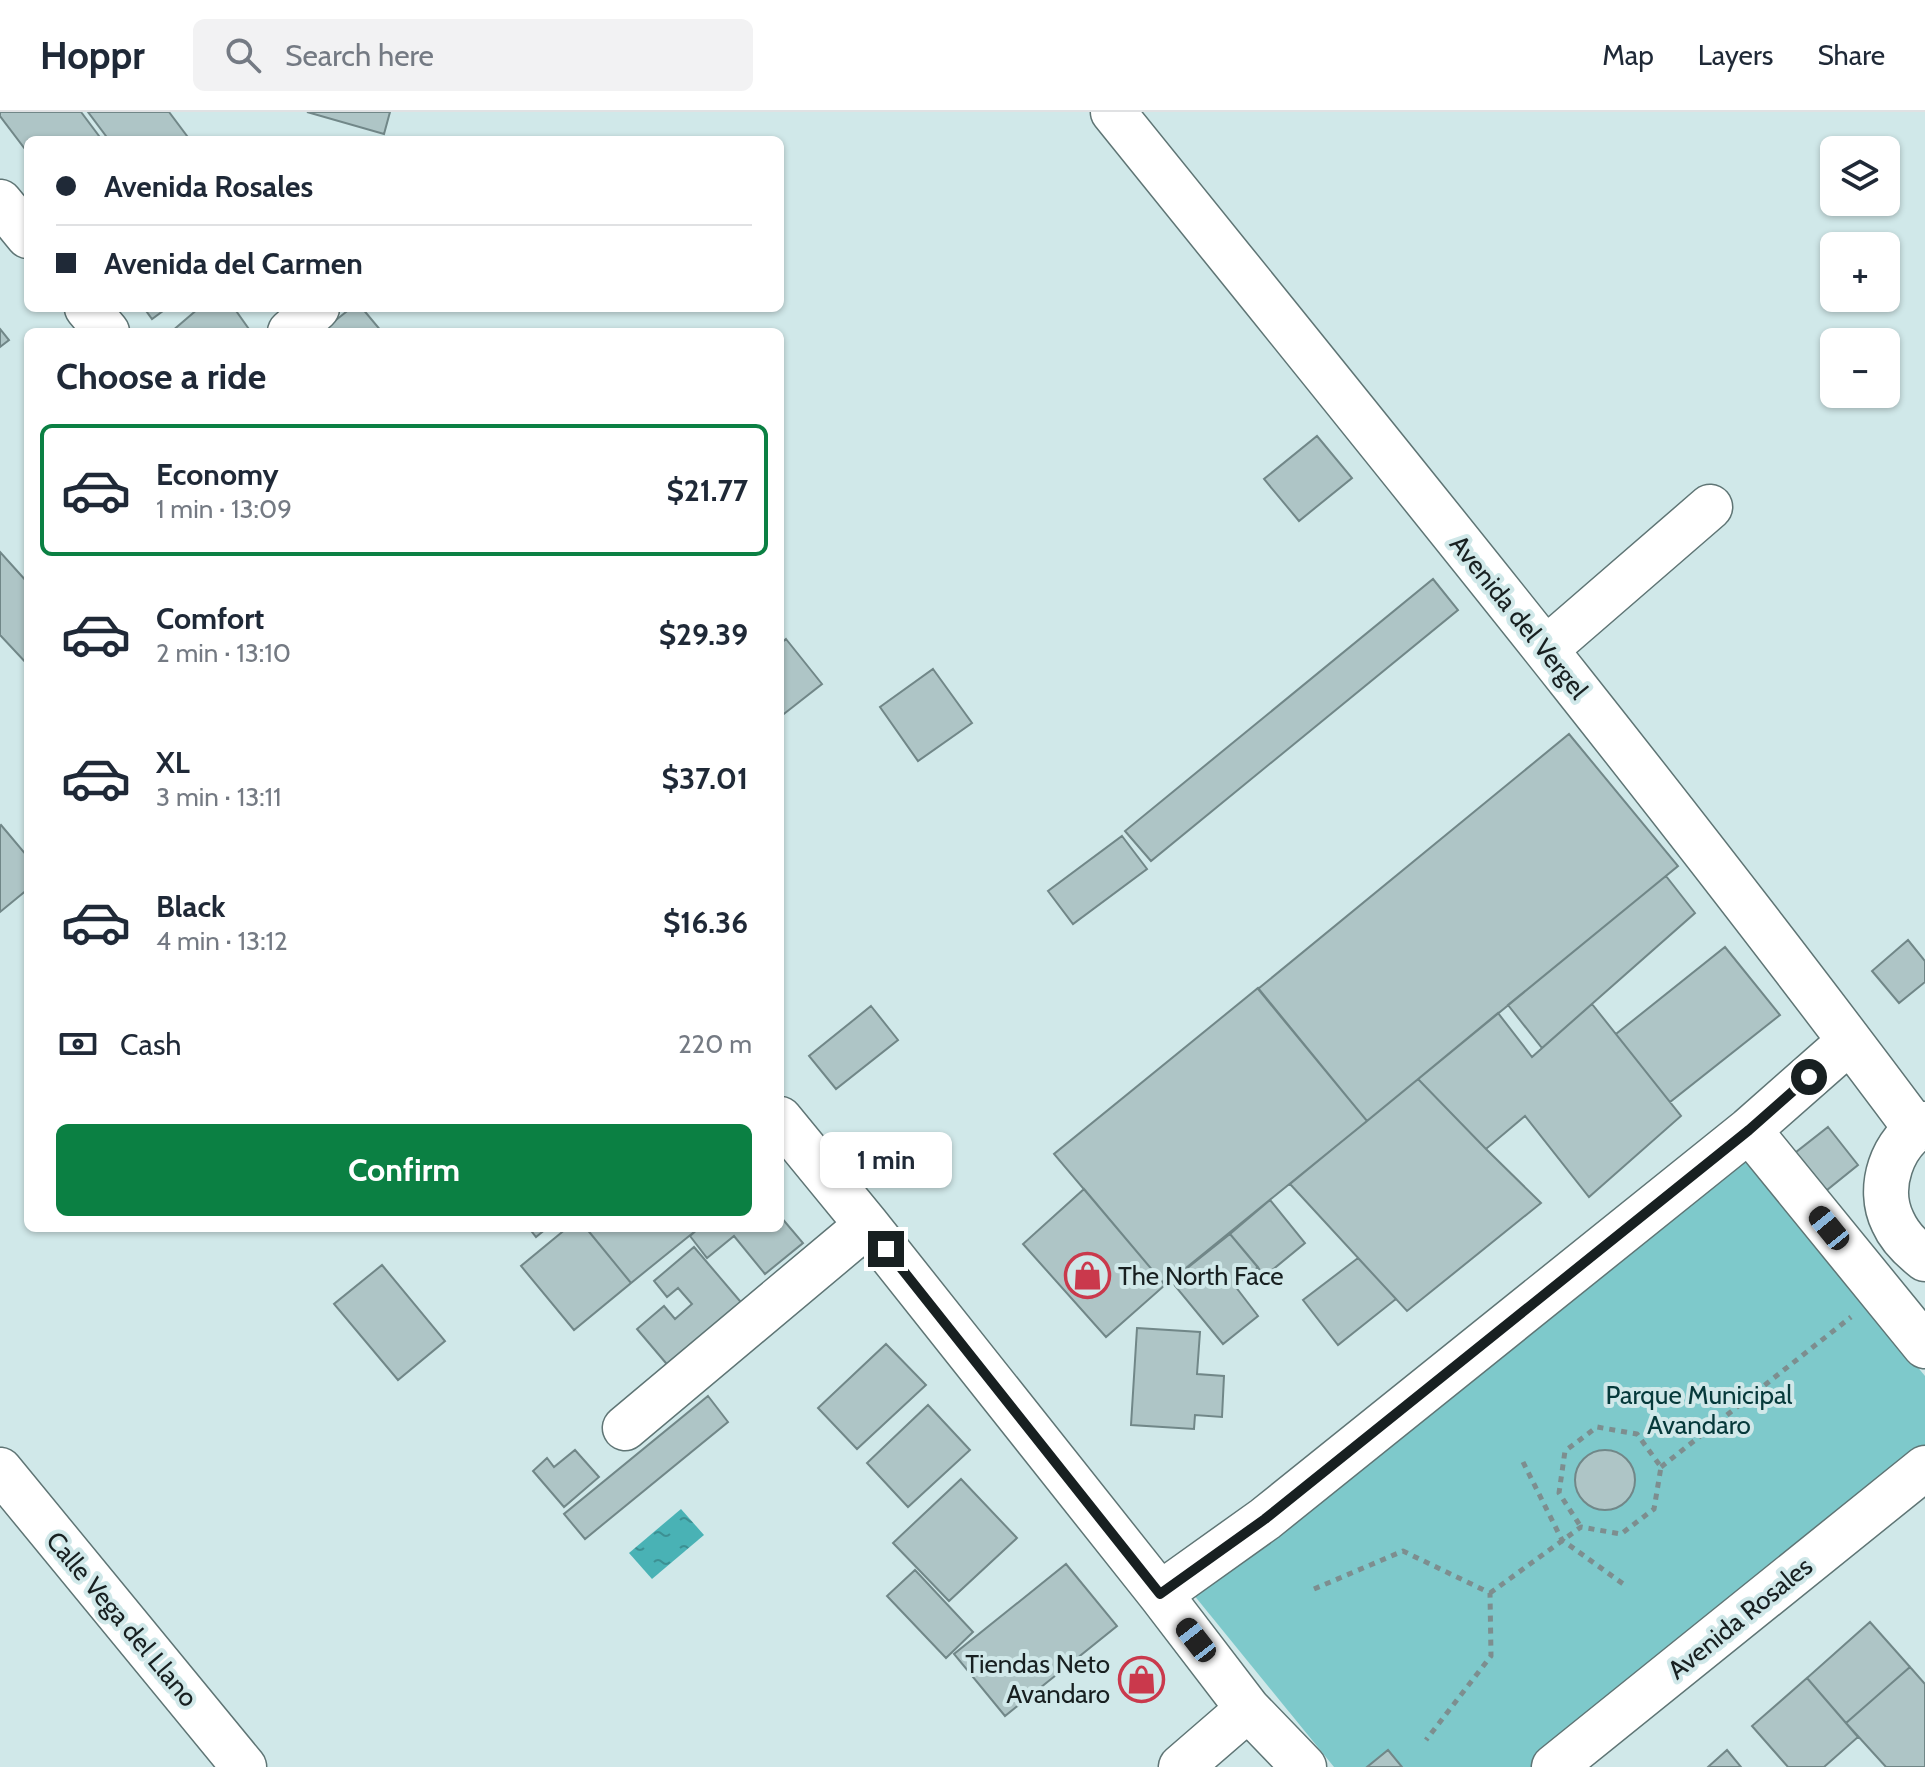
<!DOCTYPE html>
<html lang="en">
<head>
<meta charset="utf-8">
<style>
  :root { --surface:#fff; --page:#f2f2f3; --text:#1f2937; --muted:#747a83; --line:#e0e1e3; --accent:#0b8043 }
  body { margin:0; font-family:Cabin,sans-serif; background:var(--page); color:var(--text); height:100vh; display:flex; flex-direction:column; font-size:30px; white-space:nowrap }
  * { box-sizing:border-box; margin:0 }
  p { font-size:26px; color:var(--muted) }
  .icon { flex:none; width:44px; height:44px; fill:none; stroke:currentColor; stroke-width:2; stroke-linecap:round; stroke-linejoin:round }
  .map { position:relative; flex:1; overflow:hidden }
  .side { position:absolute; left:24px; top:216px; width:760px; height:904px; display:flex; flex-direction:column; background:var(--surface); border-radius:12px; box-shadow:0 2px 6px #0004 }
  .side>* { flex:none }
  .top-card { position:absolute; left:24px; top:24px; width:760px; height:176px; border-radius:12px; box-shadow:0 2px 6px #0004; display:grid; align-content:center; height:176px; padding:0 32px; background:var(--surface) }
  .tools { position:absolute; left:1820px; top:24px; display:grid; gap:16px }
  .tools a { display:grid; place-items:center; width:80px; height:80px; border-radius:12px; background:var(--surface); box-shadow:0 2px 6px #0004; font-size:40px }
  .end { position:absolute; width:36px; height:36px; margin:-18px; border:10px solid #182021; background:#fff; box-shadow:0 0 0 4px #fff }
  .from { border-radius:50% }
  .bubble { position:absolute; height:56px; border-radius:12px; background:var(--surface); box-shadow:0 2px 6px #0004; font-size:26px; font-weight:700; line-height:56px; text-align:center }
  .car { position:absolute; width:24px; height:48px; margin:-24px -12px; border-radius:10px; box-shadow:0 0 6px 2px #0007; background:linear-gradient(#222 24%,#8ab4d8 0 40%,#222 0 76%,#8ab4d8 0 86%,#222 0) }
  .top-card b { display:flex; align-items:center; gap:28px; height:76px; font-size:30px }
  .top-card b+b { border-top:2px solid var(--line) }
  .top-card i { width:20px; height:20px; background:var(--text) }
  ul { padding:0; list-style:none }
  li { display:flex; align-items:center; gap:24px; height:132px; margin:0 16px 12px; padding:0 16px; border:4px solid transparent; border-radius:12px }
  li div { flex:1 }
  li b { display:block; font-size:30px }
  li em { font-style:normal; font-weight:700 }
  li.active { border-color:var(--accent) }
  li>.icon { width:72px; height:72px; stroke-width:1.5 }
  h2 { padding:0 32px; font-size:36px; line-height:96px }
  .pay { display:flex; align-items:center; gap:20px; height:88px; padding:0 32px; font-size:30px }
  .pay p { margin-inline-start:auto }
  .cta { display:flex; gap:16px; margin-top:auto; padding:16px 32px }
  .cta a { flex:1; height:92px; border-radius:12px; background:var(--accent); color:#fff; font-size:32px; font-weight:700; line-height:92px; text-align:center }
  header { display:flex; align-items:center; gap:48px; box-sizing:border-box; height:112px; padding:0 40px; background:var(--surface); border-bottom:2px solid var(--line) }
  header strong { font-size:38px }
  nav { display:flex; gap:44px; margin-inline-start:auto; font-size:28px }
  .search { width:560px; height:72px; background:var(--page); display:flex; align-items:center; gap:20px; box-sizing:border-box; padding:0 28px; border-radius:12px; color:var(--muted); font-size:30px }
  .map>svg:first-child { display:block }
  .park { fill:#7ec9cb }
  .water { fill:url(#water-ripples) }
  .building { fill:#aec5c6; stroke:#718788; stroke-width:2 }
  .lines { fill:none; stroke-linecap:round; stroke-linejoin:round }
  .minor-casing { stroke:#5f7575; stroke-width:47 }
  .path { stroke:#7d8e8f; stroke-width:5; stroke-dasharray:6 6; stroke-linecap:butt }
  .minor { stroke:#fff; stroke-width:44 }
  .route { stroke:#182021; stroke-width:10 }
  .labels { text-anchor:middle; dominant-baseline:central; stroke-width:8; stroke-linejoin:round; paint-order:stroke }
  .street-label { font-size:26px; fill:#182021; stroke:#d0e8e9 }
  .poi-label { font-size:26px; fill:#182021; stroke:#d0e8e9; text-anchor:start }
  .park-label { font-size:26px; fill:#06393a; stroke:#d0e8e9 }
</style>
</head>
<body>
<header>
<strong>Hoppr</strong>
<div class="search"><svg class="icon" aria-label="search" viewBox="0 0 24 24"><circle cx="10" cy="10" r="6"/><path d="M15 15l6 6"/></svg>Search here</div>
<nav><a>Map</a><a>Layers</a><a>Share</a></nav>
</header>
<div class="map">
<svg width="1925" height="1655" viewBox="0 0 1925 1655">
  <defs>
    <pattern id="water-ripples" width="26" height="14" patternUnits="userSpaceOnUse" patternTransform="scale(2)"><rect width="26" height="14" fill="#49b2b5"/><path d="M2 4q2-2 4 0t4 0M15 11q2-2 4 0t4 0" fill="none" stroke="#3c9093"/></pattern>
  </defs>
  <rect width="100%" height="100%" fill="#d0e8e9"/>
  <path class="park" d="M1735 1033 1925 1264V1351L1539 1655H1334L1189 1477Z"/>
  <path class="water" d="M681 1397 704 1423 652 1467 629 1441Z"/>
  <path class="building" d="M0 0H81L102 28H28V41L0 4Z
    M88 0H169L190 28H109Z
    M307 0H390L384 22Z
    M144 196H167L152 207Z
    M199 196H234L251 220H171Z
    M351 196H362L382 220H321Z
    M0 217 9 228 0 235Z
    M1317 324 1352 366 1299 409 1264 367Z
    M0 440 28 471V553L0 523Z
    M1433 467 1458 498 1151 749 1125 719Z
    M786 527 822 572 780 605V532Z
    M933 557 972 611 918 649 880 595Z
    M1569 622 1678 754 1367 1009 1258 877Z
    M1 713 28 745V777L0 800V714Z
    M1122 724 1147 757 1073 812 1048 779Z
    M1666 764 1695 801 1542 936 1508 893Z
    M1908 828 1925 849V870L1899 891 1872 859Z
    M1725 835 1780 903 1670 990 1616 922Z
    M1258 876 1367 1009 1165 1173 1054 1042Z
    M1592 892 1681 1004 1589 1085 1525 1004 1486 1037 1418 967 1498 901 1532 945Z
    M871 894 898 928 836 977 809 944Z
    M1418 967 1486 1037 1541 1091 1407 1199 1290 1072Z
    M1828 1015 1858 1053 1817 1086 1786 1048Z
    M1084 1077 1165 1173 1106 1225 1023 1132Z
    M1270 1088 1305 1131 1265 1164 1230 1122Z
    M780 1104 803 1131 765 1162 734 1124 707 1146 690 1124 699 1116H780Z
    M529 1116H547L536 1125Z
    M567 1116H586L631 1171 574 1218 521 1154Z
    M586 1116H699L631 1171Z
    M1230 1122 1258 1155 1235 1174 1258 1204 1223 1232 1171 1169Z
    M694 1135 745 1195 671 1257 637 1217 664 1194 675 1207 692 1192 678 1176 667 1185 654 1169Z
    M1358 1146 1396 1187 1338 1233 1303 1188Z
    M382 1153 445 1229 398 1268 334 1192Z
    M1137 1216 1200 1220 1197 1262 1224 1264 1222 1305 1195 1303 1194 1317 1131 1313Z
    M886 1232 926 1273 857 1337 818 1296Z
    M708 1284 728 1310 585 1427 564 1402Z
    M928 1293 970 1338 908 1395 867 1351Z
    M1575 1368a30 30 0 1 1 60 0a30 30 0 1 1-60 0Z
    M575 1338 599 1365 564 1395 533 1359 547 1346 554 1355Z
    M961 1367 1017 1426 949 1489 893 1431Z
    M1066 1452 1117 1514 1005 1604 954 1542Z
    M915 1458 973 1520 946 1546 887 1484Z
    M1870 1510 1910 1555 1846 1611 1807 1566Z
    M1910 1555 1925 1572V1655H1886L1846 1611Z
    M1807 1566 1858 1625 1824 1655H1788L1752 1614Z
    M1388 1638 1402 1655H1367Z
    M1727 1638 1741 1655H1708Z"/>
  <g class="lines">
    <defs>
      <path id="minor" d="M1113 0C1384 336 1658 671 1916 1017
        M0 90 28 124
        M87 196 107 220
        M290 220 317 196
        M1546 537 1710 395
        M780 1007 867 1113 1160 1482 1248 1597 1304 1655
        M1925 1012C1892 1029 1876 1076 1893 1110 1900 1126 1912 1137 1925 1147
        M1749 1018 1925 1234
        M625 1316 867 1113
        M0 1358 244 1655
        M1160 1482 1265 1407 1749 1018 1850 929
        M1181 1655 1248 1597
        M1554 1655 1925 1356"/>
    </defs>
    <use href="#minor" class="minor-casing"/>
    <path class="path" d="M1523 1350 1562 1428 1626 1474
      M1661 1355 1851 1205
      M1314 1477 1403 1439 1490 1481 1491 1544 1426 1628
      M1490 1481 1581 1415 1621 1422 1654 1397 1661 1355 1637 1322 1597 1315 1565 1339 1559 1381 1581 1415"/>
    <use href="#minor" class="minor"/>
  </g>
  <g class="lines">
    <path class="route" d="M886 1137 1160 1482 1265 1407 1749 1018 1809 965"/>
  </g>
  <defs>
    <symbol id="shop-ring" viewBox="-11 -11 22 22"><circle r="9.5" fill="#d0e8e9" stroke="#ca394c" stroke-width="1.5"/><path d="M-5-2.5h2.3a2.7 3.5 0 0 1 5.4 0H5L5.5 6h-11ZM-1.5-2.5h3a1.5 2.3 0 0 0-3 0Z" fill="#ca394c"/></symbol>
  </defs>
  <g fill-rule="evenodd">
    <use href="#shop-ring" x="1062" y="1138" width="51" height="51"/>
    <use href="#shop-ring" x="1116" y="1542" width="51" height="51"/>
  </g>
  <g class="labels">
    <g class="street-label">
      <text transform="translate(1519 505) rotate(51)">Avenida del Vergel</text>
      <text transform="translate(1740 1506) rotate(-39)">Avenida Rosales</text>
      <text transform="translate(122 1507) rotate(50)">Calle Vega del Llano</text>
    </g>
    <g class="poi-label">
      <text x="1118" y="1164">The North Face</text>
      <text x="1110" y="1552" text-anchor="end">Tiendas Neto<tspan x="1110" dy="30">Avandaro</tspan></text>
    </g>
    <g class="park-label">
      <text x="1699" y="1283">Parque Municipal<tspan x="1699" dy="30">Avandaro</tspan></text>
    </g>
  </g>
</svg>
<div class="tools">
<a><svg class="icon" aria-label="layers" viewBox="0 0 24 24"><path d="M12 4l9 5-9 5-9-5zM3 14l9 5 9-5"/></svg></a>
<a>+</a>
<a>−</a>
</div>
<i class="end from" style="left:1809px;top:965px"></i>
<i class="end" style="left:886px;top:1137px"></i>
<div class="bubble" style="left:820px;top:1020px;width:132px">1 min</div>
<i class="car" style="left:1829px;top:1116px;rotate:321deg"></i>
<i class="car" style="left:1196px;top:1528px;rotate:322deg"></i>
<div class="top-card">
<b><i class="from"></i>Avenida Rosales</b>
<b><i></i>Avenida del Carmen</b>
</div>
<section class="side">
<h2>Choose a ride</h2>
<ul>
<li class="active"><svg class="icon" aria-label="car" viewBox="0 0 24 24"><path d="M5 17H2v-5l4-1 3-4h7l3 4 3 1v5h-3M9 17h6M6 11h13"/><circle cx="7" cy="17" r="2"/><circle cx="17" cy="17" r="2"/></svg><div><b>Economy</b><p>1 min · 13:09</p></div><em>$21.77</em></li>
<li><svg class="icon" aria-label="car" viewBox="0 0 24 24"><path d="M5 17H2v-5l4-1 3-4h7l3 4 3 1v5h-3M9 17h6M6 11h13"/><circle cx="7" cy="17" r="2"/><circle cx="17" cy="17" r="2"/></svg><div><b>Comfort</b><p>2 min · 13:10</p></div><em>$29.39</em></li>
<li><svg class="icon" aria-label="car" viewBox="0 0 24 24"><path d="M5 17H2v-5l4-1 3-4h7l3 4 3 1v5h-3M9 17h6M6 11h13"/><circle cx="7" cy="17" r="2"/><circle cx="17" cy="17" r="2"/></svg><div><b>XL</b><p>3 min · 13:11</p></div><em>$37.01</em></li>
<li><svg class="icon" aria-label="car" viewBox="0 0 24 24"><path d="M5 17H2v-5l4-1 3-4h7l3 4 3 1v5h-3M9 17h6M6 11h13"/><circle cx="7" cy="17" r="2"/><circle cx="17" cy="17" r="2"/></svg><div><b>Black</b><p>4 min · 13:12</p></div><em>$16.36</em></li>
</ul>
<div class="pay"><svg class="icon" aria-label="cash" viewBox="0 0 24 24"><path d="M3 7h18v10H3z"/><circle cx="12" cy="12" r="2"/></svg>Cash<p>220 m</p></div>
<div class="cta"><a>Confirm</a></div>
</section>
</div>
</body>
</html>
